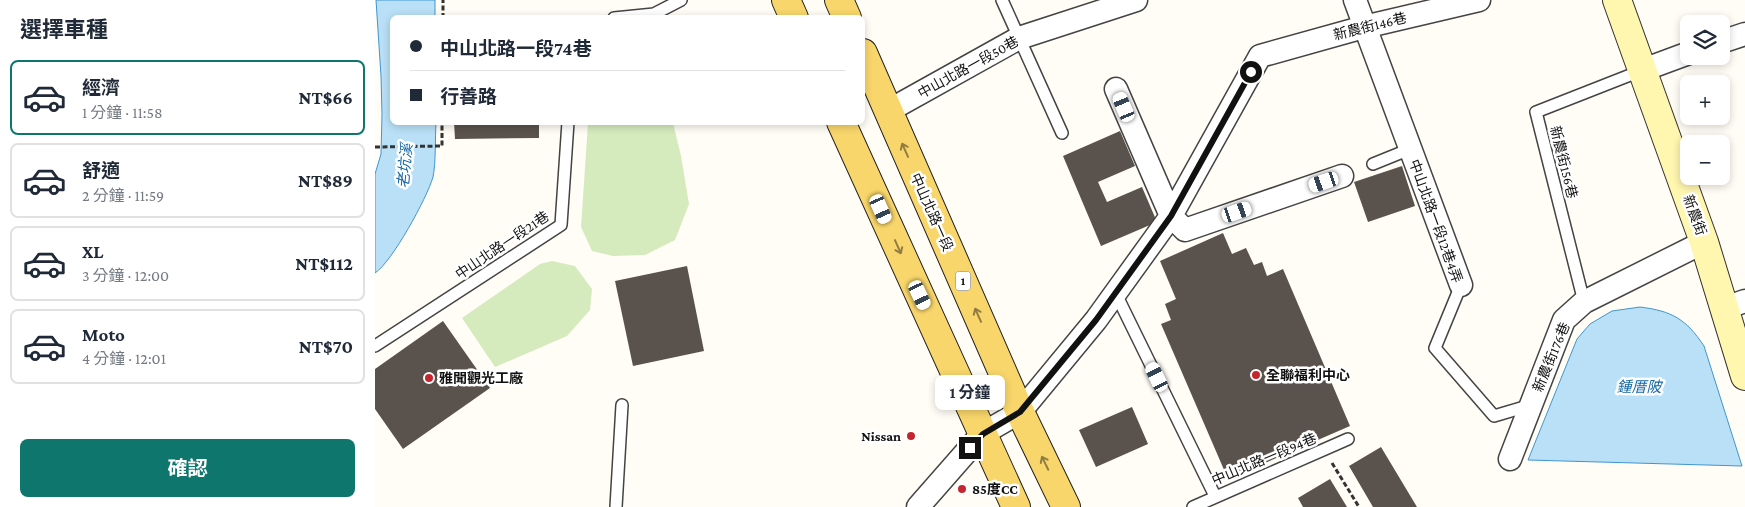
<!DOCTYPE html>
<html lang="zh-TW">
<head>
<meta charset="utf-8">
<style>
  :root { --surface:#fff; --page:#f2f2f3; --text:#1f2937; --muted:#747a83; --line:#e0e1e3; --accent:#0f766e }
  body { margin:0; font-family:"Crimson Pro","Noto Sans TC",serif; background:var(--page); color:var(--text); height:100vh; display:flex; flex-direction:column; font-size:19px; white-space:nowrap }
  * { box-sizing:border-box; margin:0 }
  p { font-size:16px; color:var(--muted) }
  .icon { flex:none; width:28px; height:28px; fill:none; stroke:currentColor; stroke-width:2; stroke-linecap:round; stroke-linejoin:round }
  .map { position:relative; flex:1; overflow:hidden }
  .details { display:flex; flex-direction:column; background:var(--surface); width:375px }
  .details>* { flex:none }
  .top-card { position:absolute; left:15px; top:15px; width:475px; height:110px; border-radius:8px; box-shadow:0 2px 8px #0003; display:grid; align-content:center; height:110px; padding:0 20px; background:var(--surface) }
  .fabs { position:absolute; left:1305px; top:15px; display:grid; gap:10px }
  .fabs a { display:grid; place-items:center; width:50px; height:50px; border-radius:8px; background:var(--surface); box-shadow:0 2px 8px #0003; font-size:25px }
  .end { position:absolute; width:22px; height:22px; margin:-11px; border:6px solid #111; background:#fff; box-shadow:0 0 0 2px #fff }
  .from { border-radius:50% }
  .bubble { position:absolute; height:35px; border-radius:8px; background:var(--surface); box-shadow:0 2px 8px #0003; font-size:16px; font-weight:700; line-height:35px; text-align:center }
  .car { position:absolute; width:15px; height:30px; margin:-15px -8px; border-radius:6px; box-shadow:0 0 4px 1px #0007; background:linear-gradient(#fff 24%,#345 0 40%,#fff 0 76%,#345 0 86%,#fff 0) }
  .top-card b { display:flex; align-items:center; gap:18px; height:48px; font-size:19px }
  .top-card b+b { border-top:1px solid var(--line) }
  .top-card i { width:12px; height:12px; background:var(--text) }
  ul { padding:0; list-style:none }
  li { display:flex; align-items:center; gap:15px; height:75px; margin:0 10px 8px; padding:0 10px; border:2px solid var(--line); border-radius:8px }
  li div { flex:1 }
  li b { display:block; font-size:19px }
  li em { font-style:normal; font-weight:700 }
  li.active { border-color:var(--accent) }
  li>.icon { width:45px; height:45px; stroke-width:1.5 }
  h2 { padding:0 20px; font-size:22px; line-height:60px }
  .action { display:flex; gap:10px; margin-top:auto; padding:10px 20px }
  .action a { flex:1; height:58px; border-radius:8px; background:var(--accent); color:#fff; font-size:20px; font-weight:700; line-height:58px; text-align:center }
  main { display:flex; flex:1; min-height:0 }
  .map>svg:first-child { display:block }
  .green { fill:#d5ebbd }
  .water { fill:#b9e0f7; stroke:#3f96cf }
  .building { fill:#5a524d }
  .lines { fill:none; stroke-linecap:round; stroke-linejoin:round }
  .lane-casing { stroke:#444; stroke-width:14 }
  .street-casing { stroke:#444; stroke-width:25 }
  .secondary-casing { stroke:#333; stroke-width:30 }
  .primary-casing { stroke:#222; stroke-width:30 }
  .path { stroke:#333; stroke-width:3; stroke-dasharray:5 2.5; stroke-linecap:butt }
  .lane { stroke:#fff; stroke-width:11 }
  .street { stroke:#fff; stroke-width:22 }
  .secondary { stroke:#fff6b0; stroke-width:28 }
  .primary { stroke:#f9d66b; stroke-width:28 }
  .oneway { stroke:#917d42 }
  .route { stroke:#111; stroke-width:6 }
  .poi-dot { fill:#c4262e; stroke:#fff; stroke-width:2 }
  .labels { text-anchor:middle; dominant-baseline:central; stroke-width:5; stroke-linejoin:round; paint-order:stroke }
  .shield { fill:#fff; stroke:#585858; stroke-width:1 }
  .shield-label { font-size:12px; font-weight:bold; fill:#111 }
  .street-label { font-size:14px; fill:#111; stroke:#fff }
  .poi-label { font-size:14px; font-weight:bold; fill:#111; stroke:#fff; text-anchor:start }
  .water-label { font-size:15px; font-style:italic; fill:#1768a6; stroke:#fff }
</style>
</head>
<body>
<main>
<section class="details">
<h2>選擇車種</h2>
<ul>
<li class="active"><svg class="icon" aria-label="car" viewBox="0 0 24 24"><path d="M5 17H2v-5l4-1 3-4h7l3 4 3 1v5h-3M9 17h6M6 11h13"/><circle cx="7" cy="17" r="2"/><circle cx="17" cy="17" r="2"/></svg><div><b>經濟</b><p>1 分鐘 · 11:58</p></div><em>NT$66</em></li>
<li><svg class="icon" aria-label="car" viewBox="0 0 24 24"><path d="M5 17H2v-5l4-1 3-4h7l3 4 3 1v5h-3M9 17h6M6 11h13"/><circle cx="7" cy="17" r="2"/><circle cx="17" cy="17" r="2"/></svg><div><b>舒適</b><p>2 分鐘 · 11:59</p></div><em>NT$89</em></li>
<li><svg class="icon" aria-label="car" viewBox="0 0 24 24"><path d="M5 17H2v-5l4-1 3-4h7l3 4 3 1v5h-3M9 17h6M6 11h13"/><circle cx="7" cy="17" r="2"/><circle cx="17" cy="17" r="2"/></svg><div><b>XL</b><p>3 分鐘 · 12:00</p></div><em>NT$112</em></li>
<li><svg class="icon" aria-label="car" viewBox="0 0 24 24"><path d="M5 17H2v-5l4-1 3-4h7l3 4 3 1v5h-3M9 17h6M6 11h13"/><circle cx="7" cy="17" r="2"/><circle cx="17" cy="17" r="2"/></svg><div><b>Moto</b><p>4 分鐘 · 12:01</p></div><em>NT$70</em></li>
</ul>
<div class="action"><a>確認</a></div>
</section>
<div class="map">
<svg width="1370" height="507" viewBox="0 0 1370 507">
  <rect width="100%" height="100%" fill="#fffdf5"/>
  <path class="green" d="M213 123H298L306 156 314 204 300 240 270 255 238 256 217 251 206 227Z
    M177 261 200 266 217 289 215 310 192 336 120 367 87 318 165 264Z"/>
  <path class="water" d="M1 0H60V17L18 18V122L61 123C60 138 61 163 58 177 52 198 17 262 0 273V174L6 154 7 115 6 76Z
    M1265 307C1297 311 1311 319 1329 346L1367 466 1153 460 1202 339 1215 324 1237 311Z"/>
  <path class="building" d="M79 122H164V138L80 139Z
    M745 131 760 166 723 182 732 202 767 187 782 222 726 246 688 156Z
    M1027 166 1040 206 993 222 979 182Z
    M848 233 857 254 871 248 879 265 887 262 892 276 908 269 975 426 853 479 786 324 796 320 790 304 801 299 785 261Z
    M312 266 329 351 258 366 240 281Z
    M68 321 115 388 28 449 0 409V369Z
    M757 407 773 444 721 467 704 430Z
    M1006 447 1042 507H998L974 466Z
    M955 479 972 507H928L923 498Z"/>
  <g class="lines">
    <defs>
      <path id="lane" d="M627 0 687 133
        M239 18 279 14 306 0
        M998 164 1035 149
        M1086 285 1060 348 1119 416 1156 405
        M740 292 840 496
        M1209 302 1161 112 1268 70
        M0 346 186 225 193 122
        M241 507 247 405
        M818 507 973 439"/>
      <path id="street" d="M980 0 1086 285
        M1346 42 1370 34
        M1268 70 1314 53
        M741 89 796 216 810 230 967 176
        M513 111 644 38 761 0
        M1350 308 1370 301
        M1135 459 1189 320 1209 302 1329 242
        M543 507 607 434 645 412 721 320 796 216 885 56 989 27 1104 0"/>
      <path id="secondary" d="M1242 0 1329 242 1370 376"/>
      <path id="primary" d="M411 0 419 18
        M464 0 472 18
        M488 53 645 412 691 507
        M466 122 641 507"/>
    </defs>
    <use href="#lane" class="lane-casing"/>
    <use href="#street" class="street-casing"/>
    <use href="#secondary" class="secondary-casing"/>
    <use href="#primary" class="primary-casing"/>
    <path class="path" d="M68 18V0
      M0 147 67 146V122
      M957 463 984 507"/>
    <use href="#lane" class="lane"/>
    <use href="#street" class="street"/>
    <use href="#secondary" class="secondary"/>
    <use href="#primary" class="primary"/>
  </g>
  <defs><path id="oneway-shaft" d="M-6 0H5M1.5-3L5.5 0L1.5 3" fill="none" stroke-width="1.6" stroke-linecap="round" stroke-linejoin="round" transform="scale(1.25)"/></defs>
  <g class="oneway">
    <use href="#oneway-shaft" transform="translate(530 150) rotate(-114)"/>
    <use href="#oneway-shaft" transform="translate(523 247) rotate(66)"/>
    <use href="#oneway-shaft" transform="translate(603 315) rotate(-114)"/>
    <use href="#oneway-shaft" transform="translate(670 463) rotate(-116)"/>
  </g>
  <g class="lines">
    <path class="route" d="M595 448 608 434 645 412 721 320 796 216 876 72"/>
  </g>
  <g class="poi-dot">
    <circle cx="881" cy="375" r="5"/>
    <circle cx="54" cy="378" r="5"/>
    <circle cx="536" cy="436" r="5"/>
    <circle cx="587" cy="489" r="5"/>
  </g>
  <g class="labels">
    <rect class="shield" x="580.5" y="271.5" width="15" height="19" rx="4"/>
    <g class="shield-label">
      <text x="588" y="281">1</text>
    </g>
    <g class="street-label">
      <text transform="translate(995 26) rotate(-14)">新農街146巷</text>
      <text transform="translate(593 67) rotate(-29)">中山北路一段50巷</text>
      <text transform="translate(1189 162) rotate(76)">新農街156巷</text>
      <text transform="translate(557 212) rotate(66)">中山北路一段</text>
      <text transform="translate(1320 215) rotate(70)">新農街</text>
      <text transform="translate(1061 221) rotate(70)">中山北路一段12巷4弄</text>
      <text transform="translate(127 245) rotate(-34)">中山北路一段21巷</text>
      <text transform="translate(1176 357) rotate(-67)">新農街176巷</text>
      <text transform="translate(889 459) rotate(-23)">中山北路一段94巷</text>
    </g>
    <g class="poi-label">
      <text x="891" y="375">全聯福利中心</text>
      <text x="64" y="378">雅聞觀光工廠</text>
      <text x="526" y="436" text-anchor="end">Nissan</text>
      <text x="597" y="489">85度CC</text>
    </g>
    <g class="water-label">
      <text transform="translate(30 166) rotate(-85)">老坑溪</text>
      <text x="1264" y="387">鍾厝陂</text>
    </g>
  </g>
</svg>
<div class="fabs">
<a><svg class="icon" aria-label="layers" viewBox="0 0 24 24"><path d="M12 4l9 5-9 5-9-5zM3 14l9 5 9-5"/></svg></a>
<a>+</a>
<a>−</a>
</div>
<i class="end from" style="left:876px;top:72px"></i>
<i class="end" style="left:595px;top:448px"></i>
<div class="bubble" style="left:560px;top:375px;width:70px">1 分鐘</div>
<i class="car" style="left:749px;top:107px;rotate:337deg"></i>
<i class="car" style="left:949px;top:182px;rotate:251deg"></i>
<i class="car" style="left:506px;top:209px;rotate:156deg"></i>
<i class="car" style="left:862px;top:212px;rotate:71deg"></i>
<i class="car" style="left:545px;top:295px;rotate:155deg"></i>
<i class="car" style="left:782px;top:377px;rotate:334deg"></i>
<div class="top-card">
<b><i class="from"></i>中山北路一段74巷</b>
<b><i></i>行善路</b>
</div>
</div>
</main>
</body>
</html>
